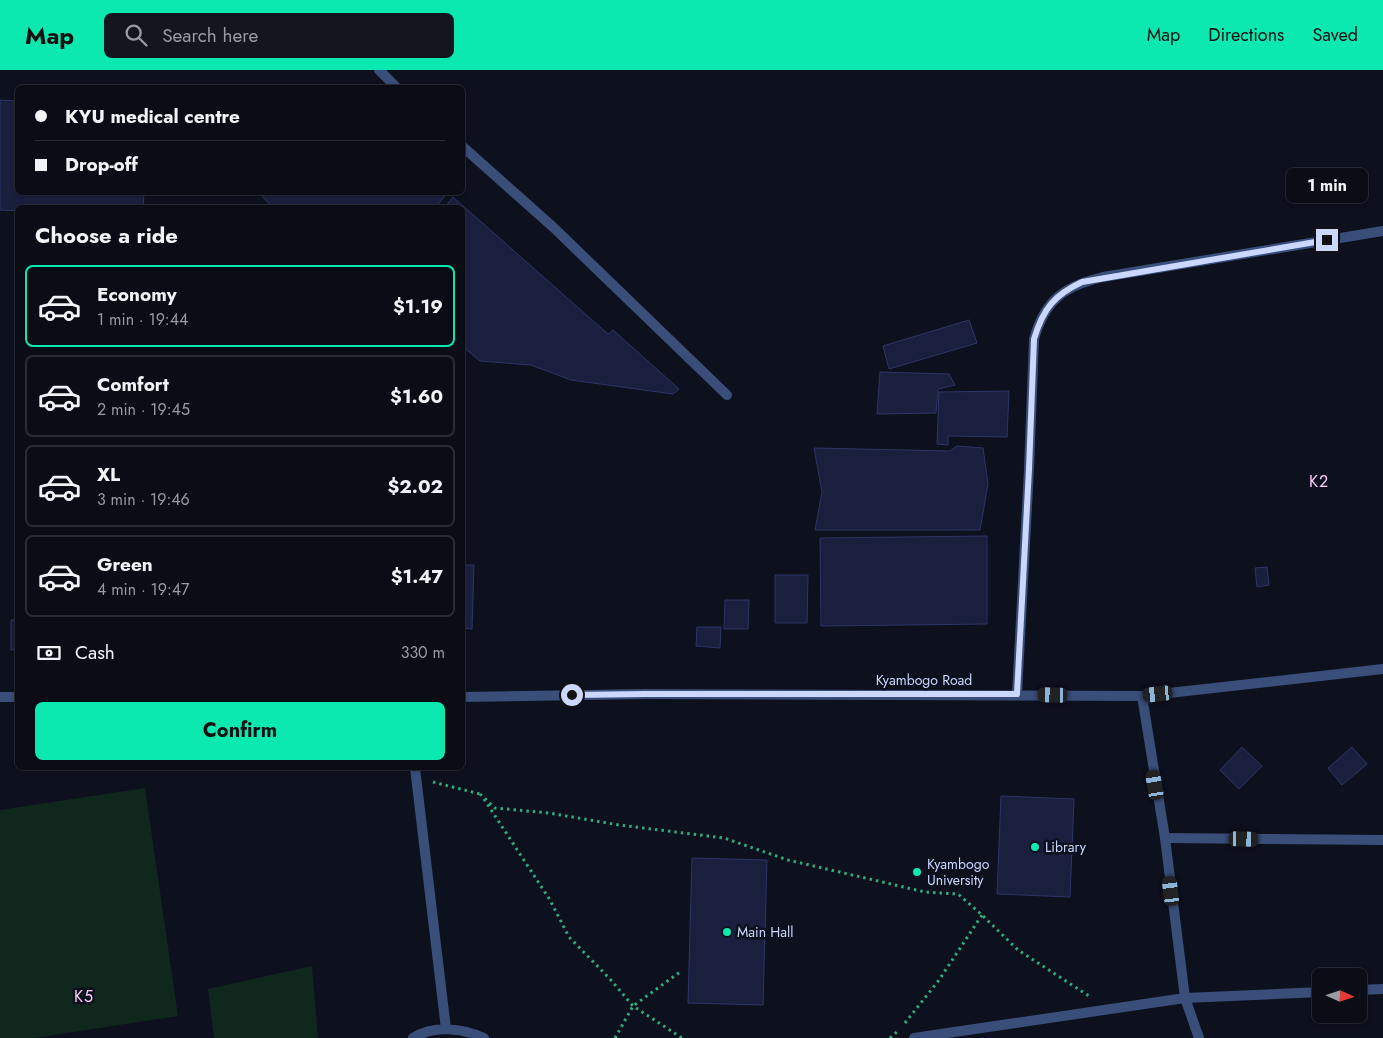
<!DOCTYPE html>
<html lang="en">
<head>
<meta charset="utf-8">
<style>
  :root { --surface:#0a0c16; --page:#13151f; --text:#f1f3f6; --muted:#999ba1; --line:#2a2c35; --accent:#0be9b1 }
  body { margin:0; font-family:Jost,sans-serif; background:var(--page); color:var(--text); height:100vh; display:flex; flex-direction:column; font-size:19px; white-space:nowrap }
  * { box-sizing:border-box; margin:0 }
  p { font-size:16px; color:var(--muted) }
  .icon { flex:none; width:28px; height:28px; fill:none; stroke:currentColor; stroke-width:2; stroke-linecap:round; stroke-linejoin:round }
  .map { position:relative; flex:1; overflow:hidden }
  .side { position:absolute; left:15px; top:135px; width:450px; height:565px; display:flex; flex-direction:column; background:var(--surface); border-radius:8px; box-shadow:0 1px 4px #0004,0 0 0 1px var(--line) }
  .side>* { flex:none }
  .guide { position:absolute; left:15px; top:15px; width:450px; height:110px; border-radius:8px; box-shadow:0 1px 4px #0004,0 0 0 1px var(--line); display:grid; align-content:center; height:110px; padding:0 20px; background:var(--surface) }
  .needle { width:32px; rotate:93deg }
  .tools { position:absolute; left:1312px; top:898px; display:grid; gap:10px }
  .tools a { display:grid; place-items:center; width:55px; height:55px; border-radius:8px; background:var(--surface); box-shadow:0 1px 4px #0004,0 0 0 1px var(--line); font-size:25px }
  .end { position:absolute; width:22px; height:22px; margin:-11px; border:6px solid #cbd7fd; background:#111; box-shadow:0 0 0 2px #111 }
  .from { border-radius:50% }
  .bubble { position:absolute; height:35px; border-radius:8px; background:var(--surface); box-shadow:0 1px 4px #0004,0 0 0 1px var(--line); font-size:16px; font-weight:700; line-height:35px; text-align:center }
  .car { position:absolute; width:15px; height:30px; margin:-15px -8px; border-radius:6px; box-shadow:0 0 4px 1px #0007; background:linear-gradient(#222 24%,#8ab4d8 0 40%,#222 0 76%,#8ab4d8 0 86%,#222 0) }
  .guide b { display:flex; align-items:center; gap:18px; height:48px; font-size:19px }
  .guide b+b { border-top:1px solid var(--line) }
  .guide i { width:12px; height:12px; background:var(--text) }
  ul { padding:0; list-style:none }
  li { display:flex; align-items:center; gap:15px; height:82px; margin:0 10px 8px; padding:0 10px; border:2px solid var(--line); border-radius:8px }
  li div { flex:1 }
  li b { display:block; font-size:19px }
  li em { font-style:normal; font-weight:700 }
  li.selected { border-color:var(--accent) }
  li>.icon { width:45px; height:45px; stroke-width:1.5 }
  h2 { padding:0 20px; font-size:22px; line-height:60px }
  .pay { display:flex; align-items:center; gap:12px; height:55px; padding:0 20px; font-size:19px }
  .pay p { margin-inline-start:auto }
  .button { display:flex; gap:10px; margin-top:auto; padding:10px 20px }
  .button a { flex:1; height:58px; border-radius:8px; background:var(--accent); color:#111; font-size:20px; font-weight:700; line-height:58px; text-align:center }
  header { display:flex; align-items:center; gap:30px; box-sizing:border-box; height:70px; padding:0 25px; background:var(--accent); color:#111 }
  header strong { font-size:24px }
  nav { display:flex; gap:28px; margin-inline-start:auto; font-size:18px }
  .search { width:350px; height:45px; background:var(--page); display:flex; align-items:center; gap:12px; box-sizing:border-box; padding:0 18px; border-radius:8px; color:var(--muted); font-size:19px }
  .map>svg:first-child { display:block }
  .green { fill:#10271e }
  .building { fill:#1a1f3d; stroke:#2d3668 }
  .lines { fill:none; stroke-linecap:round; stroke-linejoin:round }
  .path { stroke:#33a978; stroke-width:3; stroke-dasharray:2.5 4; stroke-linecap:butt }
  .service { stroke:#3a4e7a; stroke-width:10 }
  .minor { stroke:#3a4e7a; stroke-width:10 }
  .tertiary { stroke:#3a4e7a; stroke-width:10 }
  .route { stroke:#cbd7fd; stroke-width:6 }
  .poi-dot { fill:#0be9b1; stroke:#0d101d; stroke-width:2 }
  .labels { text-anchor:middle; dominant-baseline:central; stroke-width:5; stroke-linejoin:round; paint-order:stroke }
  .street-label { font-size:14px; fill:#cbd7fd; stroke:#0d101d }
  .poi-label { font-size:14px; fill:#cbd7fd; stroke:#0d101d; text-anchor:start }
  .quarter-label { font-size:16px; letter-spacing:1px; fill:#fdcdfc; stroke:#0d101d }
</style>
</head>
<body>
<header>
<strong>Map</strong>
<div class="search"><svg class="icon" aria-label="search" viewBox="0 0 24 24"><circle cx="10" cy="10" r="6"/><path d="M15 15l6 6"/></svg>Search here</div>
<nav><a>Map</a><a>Directions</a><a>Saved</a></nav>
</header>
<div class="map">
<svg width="1383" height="968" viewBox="0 0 1383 968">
  <rect width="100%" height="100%" fill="#0d101d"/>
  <path class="green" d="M145 718 178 946 34 968H0V740Z
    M312 896 318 968H214L208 919Z"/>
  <path class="building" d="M0 30 18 31V122H144L143 138H18V141L0 140Z
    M261 122H448L435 138H273L260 124Z
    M453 127 608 264 613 260 679 319 673 324 571 310 531 295 480 291 462 276V138H444Z
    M969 250 977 273 889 299 883 276Z
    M880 302 949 304 955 315 938 319 936 343 877 344Z
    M1009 321 1007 367 948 366V375L937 374 939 322Z
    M957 376 983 378 988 414 980 460H815L822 422 814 378 950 381Z
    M987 466V554L821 556 820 468Z
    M462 495H474L472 559 462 558Z
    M1267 497 1269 515 1257 517 1255 498Z
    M775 505H808L807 553H775Z
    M725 530H749L748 559H724Z
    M11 550H18V580H11Z
    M697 557H721L720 578 696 576Z
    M1242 677 1262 696 1239 719 1220 700Z
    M1352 677 1367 694 1342 715 1328 698Z
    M1001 726 1074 729 1070 827 997 824Z
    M692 788 767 790 763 935 688 933Z"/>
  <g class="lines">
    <path class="path" d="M433 712 480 724
      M480 724 495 738 549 743 619 755 724 768 788 790 925 822 958 824 982 845 1018 880 1089 926
      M484 729 550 830 569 867 610 909 633 936 682 968
      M905 953 939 910 982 845
      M615 968 633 936 680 902
      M890 968 899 960"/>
    <path class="service" d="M1359 920 1383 919
      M1185 928 1321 922"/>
    <path class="minor" d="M379 0 397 18
      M462 76 553 157 727 325
      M1017 624 1029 399 1034 269C1045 230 1064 216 1103 207L1383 161
      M1142 626 1383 599
      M415 698 446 959
      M1165 768 1383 770
      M413 968C434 955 462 958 484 968
      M914 968 1185 928"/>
    <path class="tertiary" d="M0 627H18
      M462 627 645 624 1142 626 1165 768 1185 928 1199 968"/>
  </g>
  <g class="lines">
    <path class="route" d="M572 625 645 624H1017L1029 399 1034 269C1043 239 1054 225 1082 212L1327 170"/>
  </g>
  <g class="poi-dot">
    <circle cx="1035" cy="777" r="5"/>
    <circle cx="917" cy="802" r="5"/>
    <circle cx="727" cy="862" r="5"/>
  </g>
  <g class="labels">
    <g class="street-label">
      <text x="924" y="610">Kyambogo Road</text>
    </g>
    <g class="poi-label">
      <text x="1045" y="777">Library</text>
      <text x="927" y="794">Kyambogo<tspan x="927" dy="16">University</tspan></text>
      <text x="737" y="862">Main Hall</text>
    </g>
    <g class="quarter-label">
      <text x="1319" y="411">K2</text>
      <text x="84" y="926">K5</text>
    </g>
  </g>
</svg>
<div class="tools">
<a><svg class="needle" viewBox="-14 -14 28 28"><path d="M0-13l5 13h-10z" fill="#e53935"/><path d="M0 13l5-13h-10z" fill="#999ba1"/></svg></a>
</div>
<i class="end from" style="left:572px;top:625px"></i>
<i class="end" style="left:1327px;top:170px"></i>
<div class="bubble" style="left:1286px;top:98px;width:82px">1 min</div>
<i class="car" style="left:1158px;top:624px;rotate:264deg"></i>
<i class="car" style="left:1053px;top:625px;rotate:271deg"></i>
<i class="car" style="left:1155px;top:715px;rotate:350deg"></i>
<i class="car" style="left:1244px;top:769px;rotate:91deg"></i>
<i class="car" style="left:1171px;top:821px;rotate:353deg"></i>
<div class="guide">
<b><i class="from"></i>KYU medical centre</b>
<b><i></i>Drop-off</b>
</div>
<section class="side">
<h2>Choose a ride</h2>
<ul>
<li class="selected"><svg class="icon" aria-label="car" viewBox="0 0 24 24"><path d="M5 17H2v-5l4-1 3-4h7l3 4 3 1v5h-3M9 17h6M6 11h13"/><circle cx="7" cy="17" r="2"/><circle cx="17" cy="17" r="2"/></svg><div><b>Economy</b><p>1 min · 19:44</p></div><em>$1.19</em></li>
<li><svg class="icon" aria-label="car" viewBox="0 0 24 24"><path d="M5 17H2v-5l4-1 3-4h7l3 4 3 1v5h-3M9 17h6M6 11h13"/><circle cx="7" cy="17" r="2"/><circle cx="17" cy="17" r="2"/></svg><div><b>Comfort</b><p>2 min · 19:45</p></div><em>$1.60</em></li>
<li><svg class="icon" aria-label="car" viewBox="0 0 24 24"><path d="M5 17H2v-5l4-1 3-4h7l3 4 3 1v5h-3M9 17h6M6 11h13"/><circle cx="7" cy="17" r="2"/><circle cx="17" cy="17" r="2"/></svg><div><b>XL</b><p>3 min · 19:46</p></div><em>$2.02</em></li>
<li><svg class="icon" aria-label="car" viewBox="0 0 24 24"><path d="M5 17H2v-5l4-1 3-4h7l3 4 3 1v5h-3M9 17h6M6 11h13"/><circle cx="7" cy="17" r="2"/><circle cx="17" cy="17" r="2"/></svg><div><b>Green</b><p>4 min · 19:47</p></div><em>$1.47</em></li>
</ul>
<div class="pay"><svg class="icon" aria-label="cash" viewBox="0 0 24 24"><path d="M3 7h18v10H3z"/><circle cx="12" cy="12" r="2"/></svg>Cash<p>330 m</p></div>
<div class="button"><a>Confirm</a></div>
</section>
</div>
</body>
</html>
